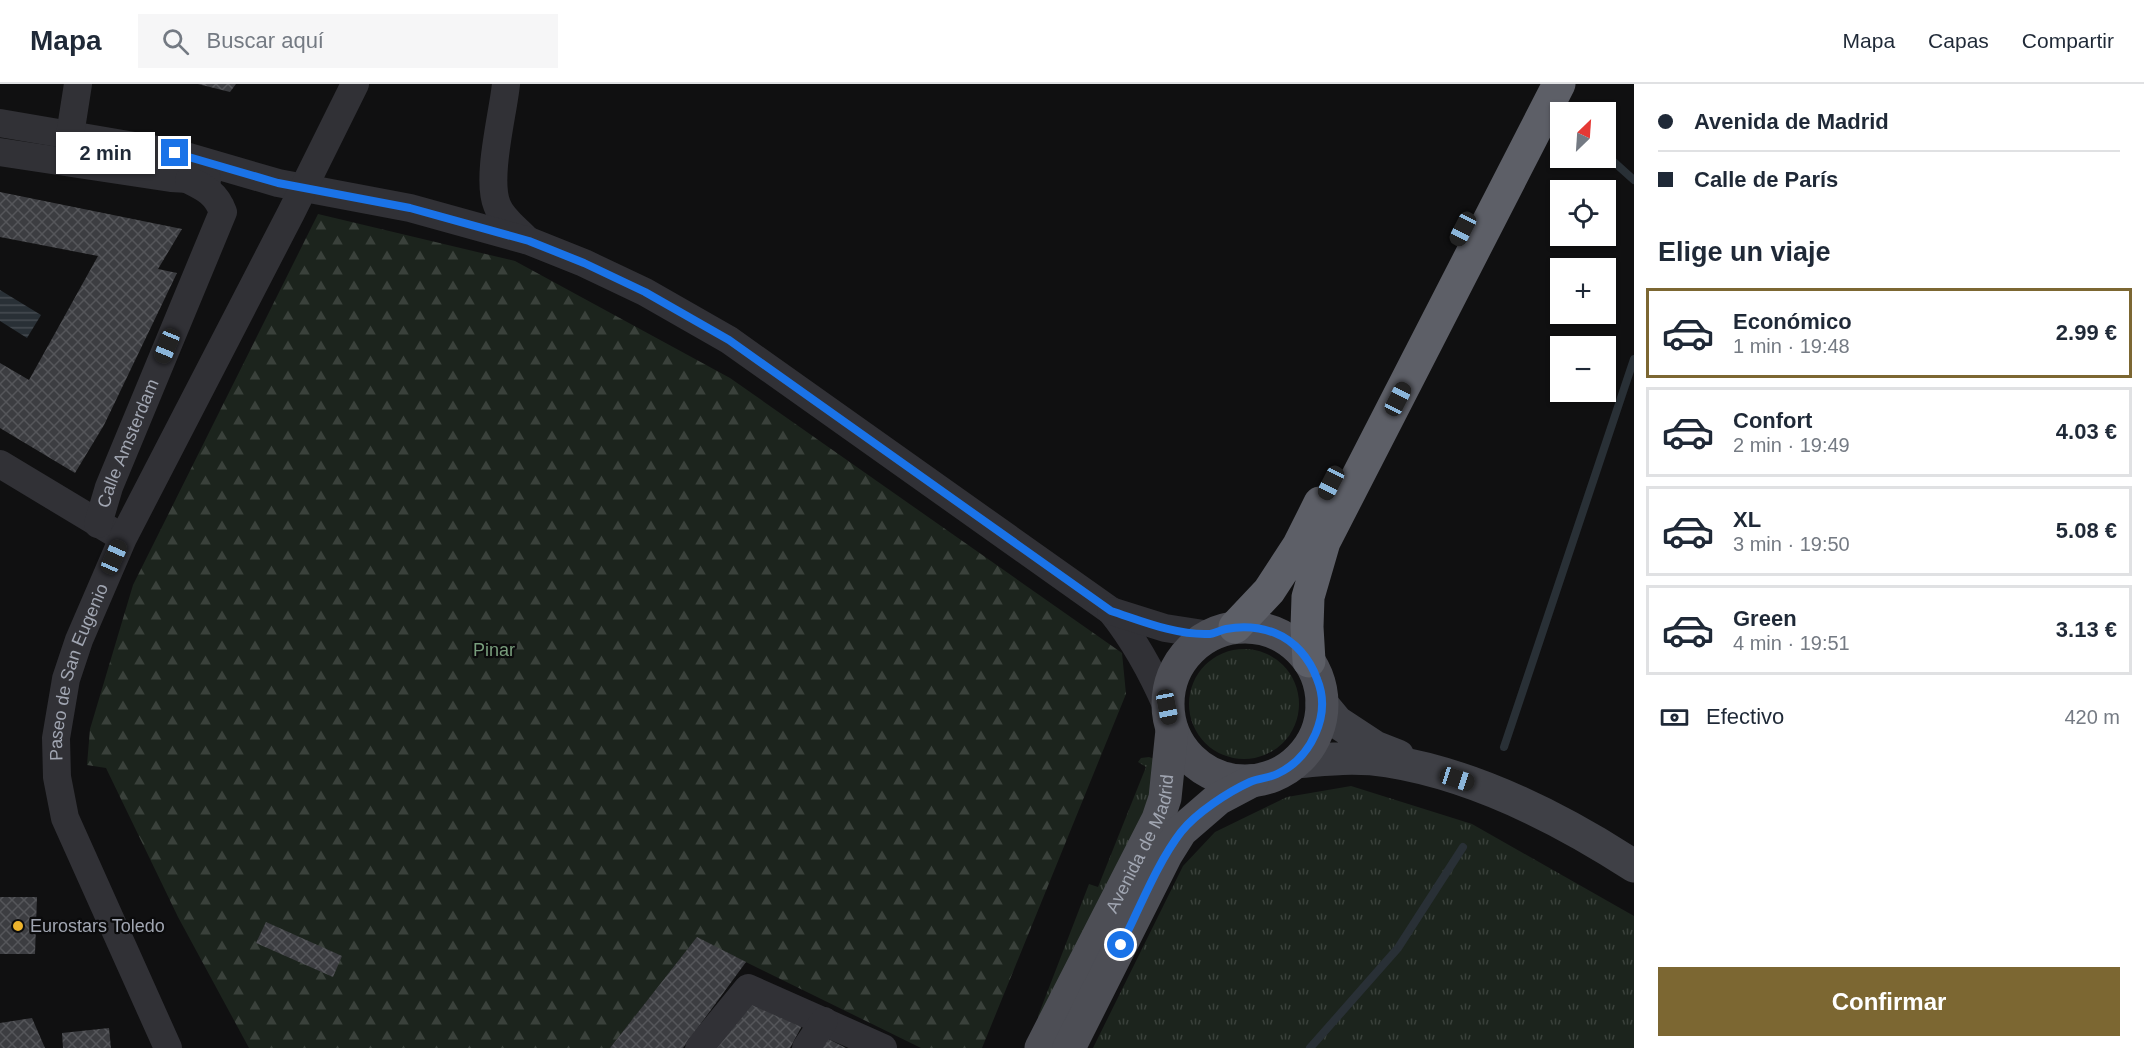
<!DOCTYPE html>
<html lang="es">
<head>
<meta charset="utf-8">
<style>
  :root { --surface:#fff; --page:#f6f6f7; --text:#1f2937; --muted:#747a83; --line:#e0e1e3; --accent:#7c6732 }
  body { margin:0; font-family:Arial,sans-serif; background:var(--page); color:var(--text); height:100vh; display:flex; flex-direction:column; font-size:22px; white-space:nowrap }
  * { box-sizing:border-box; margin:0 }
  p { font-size:20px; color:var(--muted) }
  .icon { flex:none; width:33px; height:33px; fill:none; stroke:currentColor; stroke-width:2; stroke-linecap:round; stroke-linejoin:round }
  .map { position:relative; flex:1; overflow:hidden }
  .drawer { display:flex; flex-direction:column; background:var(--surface); width:510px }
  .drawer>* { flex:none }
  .hud { display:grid; align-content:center; height:132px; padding:0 24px; background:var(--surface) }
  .needle { width:39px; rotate:25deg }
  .fabs { position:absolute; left:1550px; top:18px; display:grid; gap:12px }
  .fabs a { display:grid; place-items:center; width:66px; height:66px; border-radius:0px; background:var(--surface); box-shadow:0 2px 4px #0004; font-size:30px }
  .end { position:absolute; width:27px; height:27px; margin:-14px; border:8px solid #1a73e8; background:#fff; box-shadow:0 0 0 3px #fff }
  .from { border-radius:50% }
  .bubble { position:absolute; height:42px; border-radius:0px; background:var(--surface); box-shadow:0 2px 4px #0004; font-size:20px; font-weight:800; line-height:42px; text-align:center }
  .car { position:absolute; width:18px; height:36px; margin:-18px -9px; border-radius:8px; box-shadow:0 0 4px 2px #0007; background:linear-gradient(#222 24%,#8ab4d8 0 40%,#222 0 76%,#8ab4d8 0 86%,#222 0) }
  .hud b { display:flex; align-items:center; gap:21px; height:57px; font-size:22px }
  .hud b+b { border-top:2px solid var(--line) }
  .hud i { width:15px; height:15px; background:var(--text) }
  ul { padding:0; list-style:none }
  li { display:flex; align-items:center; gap:18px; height:90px; margin:0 12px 9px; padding:0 12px; border:3px solid var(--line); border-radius:0px }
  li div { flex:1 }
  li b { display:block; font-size:22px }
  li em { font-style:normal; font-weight:800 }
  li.on { border-color:var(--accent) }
  li>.icon { width:54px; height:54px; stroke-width:1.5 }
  h2 { padding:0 24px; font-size:27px; line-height:72px }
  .pay { display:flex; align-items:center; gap:15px; height:66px; padding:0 24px; font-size:22px }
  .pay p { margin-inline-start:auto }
  .primary-button { display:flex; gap:12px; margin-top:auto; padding:12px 24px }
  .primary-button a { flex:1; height:69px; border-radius:0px; background:var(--accent); color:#fff; font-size:24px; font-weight:800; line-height:69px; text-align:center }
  header { display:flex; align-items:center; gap:36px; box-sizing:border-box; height:84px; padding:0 30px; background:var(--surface); border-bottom:2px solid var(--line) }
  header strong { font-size:28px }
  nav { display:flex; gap:33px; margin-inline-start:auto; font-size:21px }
  .search { width:420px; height:54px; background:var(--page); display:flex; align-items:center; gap:15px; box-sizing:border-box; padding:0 21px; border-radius:0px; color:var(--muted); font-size:22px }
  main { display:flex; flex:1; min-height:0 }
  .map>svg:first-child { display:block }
  .grass { fill:url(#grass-tufts) }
  .forest { fill:url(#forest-firs) }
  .water { fill:url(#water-rules) }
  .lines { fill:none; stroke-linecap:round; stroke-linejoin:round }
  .stream { stroke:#293036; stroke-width:8 }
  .building { fill:url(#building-cross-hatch) }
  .minor { stroke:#313136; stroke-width:28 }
  .secondary { stroke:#3f4046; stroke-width:33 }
  .primary { stroke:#4d4e55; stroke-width:33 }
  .motorway { stroke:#5d5f67; stroke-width:33 }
  .route { stroke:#1a73e8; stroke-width:8 }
  .poi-dot { fill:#edb32c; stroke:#0b0b0c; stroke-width:2 }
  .labels { text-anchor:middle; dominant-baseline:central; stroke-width:4.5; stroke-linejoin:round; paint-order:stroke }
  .street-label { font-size:18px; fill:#a1a6b2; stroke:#0b0b0c }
  .park-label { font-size:18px; fill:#789d7c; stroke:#0b0b0c }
  .poi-label { font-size:18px; fill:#a1a6b2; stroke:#0b0b0c; text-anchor:start }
</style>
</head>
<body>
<header>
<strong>Mapa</strong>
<div class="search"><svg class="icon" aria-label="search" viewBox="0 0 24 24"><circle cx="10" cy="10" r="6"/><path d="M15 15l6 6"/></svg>Buscar aquí</div>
<nav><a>Mapa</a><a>Capas</a><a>Compartir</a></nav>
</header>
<main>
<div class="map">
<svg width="1634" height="964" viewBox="0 0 1634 964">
  <defs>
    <pattern id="grass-tufts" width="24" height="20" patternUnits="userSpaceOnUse" patternTransform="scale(1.5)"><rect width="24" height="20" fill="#1c241d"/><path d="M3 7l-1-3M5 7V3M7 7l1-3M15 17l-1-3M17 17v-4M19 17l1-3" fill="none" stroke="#3a413b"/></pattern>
    <pattern id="forest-firs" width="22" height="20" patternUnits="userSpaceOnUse" patternTransform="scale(1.5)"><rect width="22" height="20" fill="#1c241d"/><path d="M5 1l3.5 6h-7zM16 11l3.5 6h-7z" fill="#3a413b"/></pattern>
    <pattern id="water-rules" width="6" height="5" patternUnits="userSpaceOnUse" patternTransform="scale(1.5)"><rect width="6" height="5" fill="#293036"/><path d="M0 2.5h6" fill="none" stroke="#454b51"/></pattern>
    <pattern id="building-cross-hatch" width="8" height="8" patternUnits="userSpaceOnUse" patternTransform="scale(1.5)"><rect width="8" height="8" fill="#3c3d41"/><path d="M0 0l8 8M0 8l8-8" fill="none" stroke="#55565a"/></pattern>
  </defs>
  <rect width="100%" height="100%" fill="#101011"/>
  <path class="grass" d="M1189 620a55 55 0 1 1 110 0a55 55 0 1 1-110 0Z
    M1149 673 1155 675 1157 706 1038 949V932L1089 800 1098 803 1146 683 1138 678 1141 674Z
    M1351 702 1472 740 1634 832V964H1093L1183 782 1215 748 1287 713Z"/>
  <path class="forest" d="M318 130 515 177 730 294 1122 569 1126 610 982 964H921L697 854 610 964H249L178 833 106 684 87 681 90 645 133 501Z"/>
  <path class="water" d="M0 206 41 231 27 254 0 237Z"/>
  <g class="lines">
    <path class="stream" d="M1605 70 1634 96
      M1504 663 1634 275
      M1310 964 1398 864 1463 763"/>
  </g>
  <path class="building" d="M198 0H236L230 8Z
    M0 108 182 145 158 185 177 189 104 341 75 389 0 344V279L29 296 98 172 0 153Z
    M0 813H37L35 870H0Z
    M266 838 342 872 333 893 256 859Z
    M697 853 746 878 683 964H610Z
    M748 915 803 940 790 964H709Z
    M32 934 45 964H0V939Z
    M109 944 111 964H63L62 949Z
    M821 951 846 964H814Z"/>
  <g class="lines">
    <g class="minor">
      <path d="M506 0C503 30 486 94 497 121 502 135 517 145 527 156"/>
      <path d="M0 39 175 69 278 99 410 124 529 157 584 179 645 208 729 256 1111 527C1135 557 1152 588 1167 623"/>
      <path d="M0 68 171 94 207 96"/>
      <path d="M74 69 70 51 78 0"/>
      <path d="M0 380 113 448"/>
      <path id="s1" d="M98 440 109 403 223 128C216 109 205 104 189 96"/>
      <path d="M1111 527 1165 544 1210 551"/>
      <path id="s2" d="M168 964 65 734 57 693 56 654 66 595 79 556 123 454 291 129 355 0"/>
      <path d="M699 964 748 904 883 964"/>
      <path d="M806 964 824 937"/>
    </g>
    <path class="secondary" d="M1322 620 1337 638 1375 663 1398 672
      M1296 678C1327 675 1357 672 1388 677 1476 691 1560 734 1634 782"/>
    <g class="primary">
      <circle cx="1245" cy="620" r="77"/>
      <path id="s3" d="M1041 964 1158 735 1165 714 1172 646"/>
      <path d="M1069 964 1166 771 1181 747 1218 715 1252 697"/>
    </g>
    <path class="motorway" d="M1235 543 1269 507 1299 461 1320 419
      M1309 577 1307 543 1308 513 1324 458 1559 0"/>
  </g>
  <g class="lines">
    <path class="route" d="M175 69 278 99 410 124 529 157 584 179 645 208 729 256 1111 527C1142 537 1175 551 1208 550 1214 550 1220 546 1226 545 1242 542 1259 543 1275 549 1295 557 1310 575 1317 595 1332 631 1311 674 1277 690 1269 694 1259 694 1250 698 1228 708 1196 729 1181 748 1157 779 1139 826 1121 861"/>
  </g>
  <circle class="poi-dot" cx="18" cy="842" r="6"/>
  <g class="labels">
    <g class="street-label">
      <text stroke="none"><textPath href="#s1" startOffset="86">Calle Amsterdam</textPath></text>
      <text stroke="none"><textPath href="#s2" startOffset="402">Paseo de San Eugenio</textPath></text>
      <text stroke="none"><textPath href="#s3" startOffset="228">Avenida de Madrid</textPath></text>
    </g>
    <g class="park-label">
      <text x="494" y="566">Pinar</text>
    </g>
    <g class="poi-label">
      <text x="30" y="842">Eurostars Toledo</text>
    </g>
  </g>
</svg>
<div class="fabs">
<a><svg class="needle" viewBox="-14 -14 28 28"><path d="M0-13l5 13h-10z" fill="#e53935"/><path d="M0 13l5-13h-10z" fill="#747a83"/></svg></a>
<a><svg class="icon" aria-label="locate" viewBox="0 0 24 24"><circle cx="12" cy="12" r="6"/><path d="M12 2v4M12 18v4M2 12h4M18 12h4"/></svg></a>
<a>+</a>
<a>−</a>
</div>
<i class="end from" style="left:1121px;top:861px"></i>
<i class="end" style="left:175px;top:69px"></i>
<div class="bubble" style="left:56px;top:48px;width:99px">2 min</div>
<i class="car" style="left:1463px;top:145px;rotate:207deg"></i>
<i class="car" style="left:167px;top:262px;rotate:202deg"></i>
<i class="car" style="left:1398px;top:315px;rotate:27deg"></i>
<i class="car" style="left:1331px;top:399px;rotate:207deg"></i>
<i class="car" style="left:114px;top:473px;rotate:24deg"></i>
<i class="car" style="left:1167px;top:623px;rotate:169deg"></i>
<i class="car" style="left:1457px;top:695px;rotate:108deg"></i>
</div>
<section class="drawer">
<div class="hud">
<b><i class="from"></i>Avenida de Madrid</b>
<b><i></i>Calle de París</b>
</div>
<h2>Elige un viaje</h2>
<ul>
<li class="on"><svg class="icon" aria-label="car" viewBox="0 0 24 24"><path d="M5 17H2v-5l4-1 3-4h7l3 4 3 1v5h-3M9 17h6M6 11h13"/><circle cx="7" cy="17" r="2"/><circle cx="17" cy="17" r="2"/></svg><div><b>Económico</b><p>1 min · 19:48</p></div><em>2.99 €</em></li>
<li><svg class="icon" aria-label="car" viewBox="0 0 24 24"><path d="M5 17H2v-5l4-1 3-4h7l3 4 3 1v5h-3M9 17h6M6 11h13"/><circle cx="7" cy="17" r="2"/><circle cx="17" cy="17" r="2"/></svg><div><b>Confort</b><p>2 min · 19:49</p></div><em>4.03 €</em></li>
<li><svg class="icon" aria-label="car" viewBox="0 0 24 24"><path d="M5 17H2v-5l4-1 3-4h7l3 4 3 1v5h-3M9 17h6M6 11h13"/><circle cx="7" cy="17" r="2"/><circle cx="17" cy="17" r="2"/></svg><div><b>XL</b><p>3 min · 19:50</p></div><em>5.08 €</em></li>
<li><svg class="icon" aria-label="car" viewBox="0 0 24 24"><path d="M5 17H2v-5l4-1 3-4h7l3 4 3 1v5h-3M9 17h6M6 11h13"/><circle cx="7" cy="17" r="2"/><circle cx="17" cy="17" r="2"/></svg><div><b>Green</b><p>4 min · 19:51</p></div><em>3.13 €</em></li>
</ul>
<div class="pay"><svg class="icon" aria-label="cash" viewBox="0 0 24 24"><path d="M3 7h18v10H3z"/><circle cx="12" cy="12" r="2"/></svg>Efectivo<p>420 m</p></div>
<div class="primary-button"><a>Confirmar</a></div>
</section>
</main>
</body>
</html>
